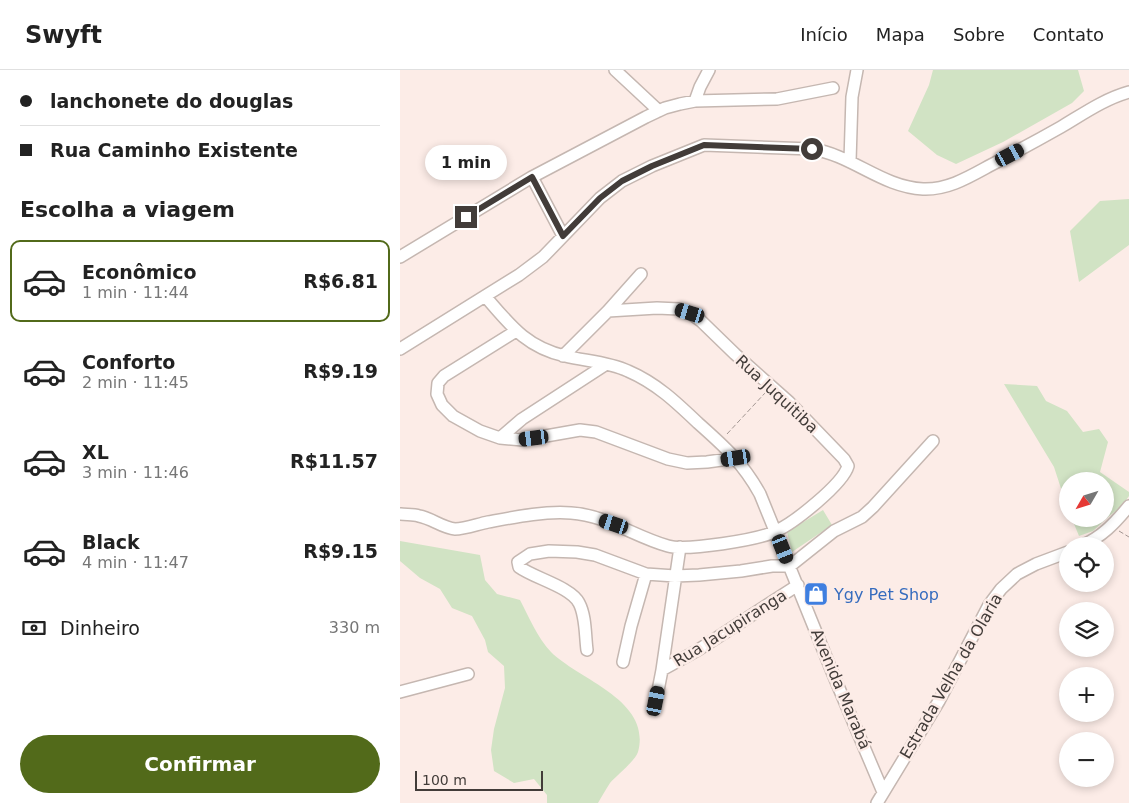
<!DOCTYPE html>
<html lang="pt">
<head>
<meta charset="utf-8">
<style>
  :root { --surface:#fff; --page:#f2f2f2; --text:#222; --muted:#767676; --line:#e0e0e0; --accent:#526a1a }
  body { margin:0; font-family:"DejaVu Sans",sans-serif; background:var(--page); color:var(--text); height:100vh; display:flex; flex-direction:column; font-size:19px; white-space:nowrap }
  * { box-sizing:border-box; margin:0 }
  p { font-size:16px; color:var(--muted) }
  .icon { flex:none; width:28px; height:28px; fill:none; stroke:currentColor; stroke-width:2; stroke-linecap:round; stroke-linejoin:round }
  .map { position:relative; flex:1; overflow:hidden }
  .panel { display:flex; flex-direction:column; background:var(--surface); width:400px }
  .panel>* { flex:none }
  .guide { display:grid; align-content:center; height:110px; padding:0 20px; background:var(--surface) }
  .needle { width:32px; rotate:231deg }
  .tools { position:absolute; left:659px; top:402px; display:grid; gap:10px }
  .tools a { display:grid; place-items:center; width:55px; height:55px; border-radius:50%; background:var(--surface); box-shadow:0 2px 8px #0003; font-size:25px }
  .scale { position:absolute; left:15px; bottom:12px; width:128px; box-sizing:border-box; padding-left:5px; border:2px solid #423c39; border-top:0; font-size:14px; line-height:18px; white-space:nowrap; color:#423c39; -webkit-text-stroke:4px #fcece7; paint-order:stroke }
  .end { position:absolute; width:22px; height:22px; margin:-11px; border:6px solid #423c39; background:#fff; box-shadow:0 0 0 2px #fff }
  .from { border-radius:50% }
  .bubble { position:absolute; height:35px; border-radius:18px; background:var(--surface); box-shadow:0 2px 8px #0003; font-size:16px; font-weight:700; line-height:35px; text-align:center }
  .car { position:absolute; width:15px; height:30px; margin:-15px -8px; border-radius:6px; box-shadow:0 0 4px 1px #0007; background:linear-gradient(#222 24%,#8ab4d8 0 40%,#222 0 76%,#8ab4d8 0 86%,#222 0) }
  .guide b { display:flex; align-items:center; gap:18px; height:48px; font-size:19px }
  .guide b+b { border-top:1px solid var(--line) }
  .guide i { width:12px; height:12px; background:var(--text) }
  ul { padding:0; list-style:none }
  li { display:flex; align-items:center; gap:15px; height:82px; margin:0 10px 8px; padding:0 10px; border:2px solid transparent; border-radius:10px }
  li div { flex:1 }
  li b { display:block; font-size:19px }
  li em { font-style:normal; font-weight:700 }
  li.selected { border-color:var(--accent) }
  li>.icon { width:45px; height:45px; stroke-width:1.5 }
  h2 { padding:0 20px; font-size:22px; line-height:60px }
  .pay { display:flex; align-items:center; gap:12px; height:55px; padding:0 20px; font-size:19px }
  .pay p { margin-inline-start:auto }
  .primary-button { display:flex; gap:10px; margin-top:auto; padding:10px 20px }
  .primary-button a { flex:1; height:58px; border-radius:30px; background:var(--accent); color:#fff; font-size:20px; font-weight:700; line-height:58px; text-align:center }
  header { display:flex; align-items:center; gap:30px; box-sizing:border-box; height:70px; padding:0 25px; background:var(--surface); border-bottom:1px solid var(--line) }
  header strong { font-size:24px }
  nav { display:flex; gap:28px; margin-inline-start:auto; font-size:18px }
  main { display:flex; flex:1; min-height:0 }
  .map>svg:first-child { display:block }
  .green { fill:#d1e3c4 }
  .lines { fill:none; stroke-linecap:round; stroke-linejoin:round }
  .minor-casing { stroke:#c5b7b1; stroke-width:14 }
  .path { stroke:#a29692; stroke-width:1; stroke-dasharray:5 2.5; stroke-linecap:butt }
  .minor { stroke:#fff; stroke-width:11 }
  .route { stroke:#423c39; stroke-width:6 }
  .labels { text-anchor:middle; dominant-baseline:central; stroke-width:5; stroke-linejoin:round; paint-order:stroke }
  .street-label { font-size:16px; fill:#423c39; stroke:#fcece7 }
  .shop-label { font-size:16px; fill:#366cbe; stroke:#fcece7; text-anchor:start }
</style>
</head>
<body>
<header>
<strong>Swyft</strong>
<nav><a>Início</a><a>Mapa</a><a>Sobre</a><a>Contato</a></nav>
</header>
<main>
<section class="panel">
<div class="guide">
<b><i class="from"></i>lanchonete do douglas</b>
<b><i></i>Rua Caminho Existente</b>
</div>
<h2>Escolha a viagem</h2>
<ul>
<li class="selected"><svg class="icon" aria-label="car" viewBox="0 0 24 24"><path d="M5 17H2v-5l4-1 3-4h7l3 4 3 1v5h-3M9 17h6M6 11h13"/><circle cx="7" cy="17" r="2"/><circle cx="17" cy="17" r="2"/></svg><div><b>Econômico</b><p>1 min · 11:44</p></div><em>R$6.81</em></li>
<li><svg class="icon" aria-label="car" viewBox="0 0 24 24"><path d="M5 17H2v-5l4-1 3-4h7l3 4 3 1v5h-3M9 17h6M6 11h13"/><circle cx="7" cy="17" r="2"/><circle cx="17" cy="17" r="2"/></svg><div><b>Conforto</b><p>2 min · 11:45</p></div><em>R$9.19</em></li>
<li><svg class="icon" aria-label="car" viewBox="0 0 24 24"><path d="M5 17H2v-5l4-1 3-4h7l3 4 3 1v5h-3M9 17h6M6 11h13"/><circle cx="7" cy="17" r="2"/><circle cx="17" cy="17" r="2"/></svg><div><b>XL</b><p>3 min · 11:46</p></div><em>R$11.57</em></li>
<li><svg class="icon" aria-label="car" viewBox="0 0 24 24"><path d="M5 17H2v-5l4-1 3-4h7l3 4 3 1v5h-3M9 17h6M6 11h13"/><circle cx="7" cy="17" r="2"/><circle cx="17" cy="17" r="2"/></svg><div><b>Black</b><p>4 min · 11:47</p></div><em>R$9.15</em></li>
</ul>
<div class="pay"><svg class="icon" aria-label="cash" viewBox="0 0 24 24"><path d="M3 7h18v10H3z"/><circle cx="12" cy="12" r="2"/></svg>Dinheiro<p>330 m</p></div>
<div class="primary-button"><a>Confirmar</a></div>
</section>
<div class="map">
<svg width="729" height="733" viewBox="0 0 729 733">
  <rect width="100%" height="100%" fill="#fcece7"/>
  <path class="green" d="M533 0H678L684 21 672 33 603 72 556 94 537 85 508 61 529 15Z
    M729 129V175L679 212 670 161 700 131Z
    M604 314 637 316 646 331 667 341 683 362 699 359 708 372 700 402 729 422V426L721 437 708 447 693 461 679 466 672 449H705V411H668L667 437 654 397Z
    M423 440 432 455 392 482 387 462Z
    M0 471 80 485 85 510 97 524 120 530C129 547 137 567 151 582 179 610 252 630 238 682 235 691 217 705 210 713 206 719 202 726 198 733H147V725L134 709 114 713 94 701 91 680 94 659 105 618 104 596 88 582 85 570 72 546 52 538 40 519 20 508 0 491Z"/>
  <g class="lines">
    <defs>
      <path id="minor" d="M215 0 259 41
        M295 31 300 17 309 0
        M450 91 452 27 457 0
        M132 107 163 166
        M0 187 132 107 246 47 265 38 280 34 295 31 377 29 433 18
        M85 226C110 255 126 277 165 286 186 291 209 292 228 301 256 313 276 332 298 353 324 376 343 393 360 424L433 604 483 722
        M116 261 44 306 38 313 37 324 42 335 53 346 80 361 100 368 123 370 180 360 196 362 268 389 287 393 307 392 336 388
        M0 279 119 205 143 187 200 128 222 111 252 96 304 75 412 79C452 85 482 117 523 119 548 120 569 107 591 95 614 83 638 70 661 57 683 44 704 29 729 22
        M163 286 208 241 241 204
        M100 368 122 349 205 295
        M0 444C6 445 13 444 19 446 31 448 43 458 55 459 65 459 78 454 88 452 115 447 144 441 171 443 206 445 235 467 268 476 286 481 359 470 376 461 394 453 443 414 448 396L444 389 389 332 335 284 301 251 290 243 279 239 257 238 208 241
        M681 476C702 467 715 453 729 436
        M187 580C185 565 186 546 179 533 171 517 134 508 119 497L118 492 130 484 149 481 177 482 195 485 246 504 275 506 299 505 341 501 372 496H390L434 461 462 447 473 437 533 371
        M223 592 231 556 246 504
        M262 600 298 580 398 515
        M0 622 68 604
        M256 631 262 600 280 477
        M477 733 539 631 589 535 601 519 617 504 636 494 668 482"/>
    </defs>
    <use href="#minor" class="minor-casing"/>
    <path class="path" d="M327 364 365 323
      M719 461 729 467"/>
    <use href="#minor" class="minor"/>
  </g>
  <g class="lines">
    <path class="route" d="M66 147 132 107 163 166 200 128 222 111 252 96 304 75 412 79"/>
  </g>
  <defs>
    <symbol id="shop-square" viewBox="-11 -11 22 22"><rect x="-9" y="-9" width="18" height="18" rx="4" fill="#3f7fe0" stroke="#fcece7"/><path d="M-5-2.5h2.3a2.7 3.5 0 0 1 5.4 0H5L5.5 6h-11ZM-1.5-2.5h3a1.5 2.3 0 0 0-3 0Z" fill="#fff"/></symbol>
  </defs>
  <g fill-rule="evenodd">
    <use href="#shop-square" x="402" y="510" width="28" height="28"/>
  </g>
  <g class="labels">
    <g class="street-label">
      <text transform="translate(377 324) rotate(43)">Rua Juquitiba</text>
      <text transform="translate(330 558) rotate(-32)">Rua Jacupiranga</text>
      <text transform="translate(551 606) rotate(-60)">Estrada Velha da Olaria</text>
      <text transform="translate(441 619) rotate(67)">Avenida Marabá</text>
    </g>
    <g class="shop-label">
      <text x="434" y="524">Ygy Pet Shop</text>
    </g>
  </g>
</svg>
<div class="tools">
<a><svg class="needle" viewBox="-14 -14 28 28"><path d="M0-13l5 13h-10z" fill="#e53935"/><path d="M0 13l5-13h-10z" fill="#767676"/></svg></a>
<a><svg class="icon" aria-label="locate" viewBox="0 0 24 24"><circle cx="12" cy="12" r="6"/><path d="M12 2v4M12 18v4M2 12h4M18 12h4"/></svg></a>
<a><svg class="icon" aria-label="layers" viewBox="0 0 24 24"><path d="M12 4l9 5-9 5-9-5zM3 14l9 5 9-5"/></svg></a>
<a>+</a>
<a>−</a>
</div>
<div class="scale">100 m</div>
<i class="end from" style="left:412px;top:79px"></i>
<i class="end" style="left:66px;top:147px"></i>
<div class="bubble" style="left:25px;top:75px;width:82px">1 min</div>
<i class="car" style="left:610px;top:85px;rotate:62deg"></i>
<i class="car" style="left:290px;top:243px;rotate:287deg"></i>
<i class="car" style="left:134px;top:368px;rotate:263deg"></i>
<i class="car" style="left:336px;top:388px;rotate:261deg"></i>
<i class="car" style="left:214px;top:454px;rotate:288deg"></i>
<i class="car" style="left:383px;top:479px;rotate:158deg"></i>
<i class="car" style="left:256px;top:631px;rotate:11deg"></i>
</div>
</main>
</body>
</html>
